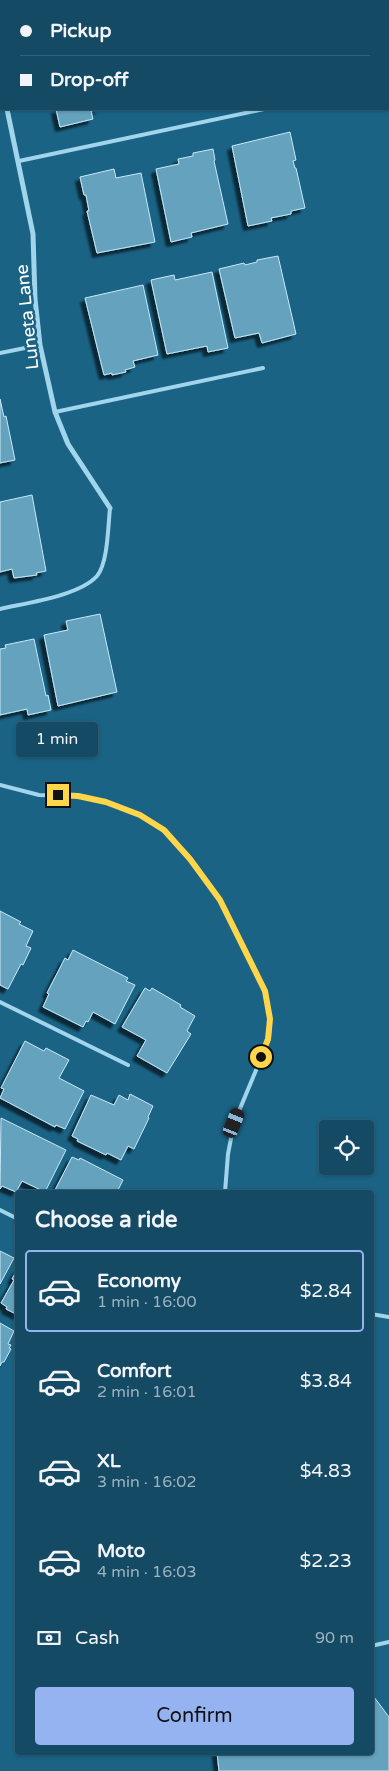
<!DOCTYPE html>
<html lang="en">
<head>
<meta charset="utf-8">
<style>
  :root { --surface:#144a64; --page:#1d516a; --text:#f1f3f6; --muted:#9db3bf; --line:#336278; --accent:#95b2f1 }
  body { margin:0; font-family:"Varela Round",sans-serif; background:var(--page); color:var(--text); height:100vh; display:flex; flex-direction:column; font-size:19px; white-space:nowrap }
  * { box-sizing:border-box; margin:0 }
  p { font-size:16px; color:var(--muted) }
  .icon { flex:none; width:28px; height:28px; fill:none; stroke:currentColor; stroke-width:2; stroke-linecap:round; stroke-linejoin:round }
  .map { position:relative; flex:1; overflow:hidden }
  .panel { position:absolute; left:15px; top:1190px; width:359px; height:565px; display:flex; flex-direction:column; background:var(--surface); border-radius:5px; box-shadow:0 1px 4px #0004,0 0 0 1px var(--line) }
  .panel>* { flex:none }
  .top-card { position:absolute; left:0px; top:0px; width:390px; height:110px; box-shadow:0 1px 4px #0004,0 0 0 1px var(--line); display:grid; align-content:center; height:110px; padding:0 20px; background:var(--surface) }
  .buttons { position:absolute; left:319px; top:1120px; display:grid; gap:10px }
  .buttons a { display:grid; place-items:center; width:55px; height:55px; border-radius:5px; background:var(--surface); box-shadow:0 1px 4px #0004,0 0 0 1px var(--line); font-size:25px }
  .end { position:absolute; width:22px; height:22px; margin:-11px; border:6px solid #ffd54a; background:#111; box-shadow:0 0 0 2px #111 }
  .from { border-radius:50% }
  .bubble { position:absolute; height:35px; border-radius:5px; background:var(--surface); box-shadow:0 1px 4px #0004,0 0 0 1px var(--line); font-size:16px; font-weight:600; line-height:35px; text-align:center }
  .car { position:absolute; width:15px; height:30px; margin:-15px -8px; border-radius:6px; box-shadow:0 0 4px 1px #0007; background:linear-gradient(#222 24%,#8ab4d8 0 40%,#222 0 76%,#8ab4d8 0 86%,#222 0) }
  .top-card b { display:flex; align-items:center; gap:18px; height:48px; font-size:19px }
  .top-card b+b { border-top:1px solid var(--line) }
  .top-card i { width:12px; height:12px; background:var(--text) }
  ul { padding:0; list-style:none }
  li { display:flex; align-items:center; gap:15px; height:82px; margin:0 10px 8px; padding:0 10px; border:2px solid transparent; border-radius:5px }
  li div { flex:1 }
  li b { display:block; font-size:19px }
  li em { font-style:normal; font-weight:600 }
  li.current { border-color:var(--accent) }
  li>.icon { width:45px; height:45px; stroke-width:1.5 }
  h2 { padding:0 20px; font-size:22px; line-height:60px }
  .pay { display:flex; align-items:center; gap:12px; height:55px; padding:0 20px; font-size:19px }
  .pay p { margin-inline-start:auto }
  .cta { display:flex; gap:10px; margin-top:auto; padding:10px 20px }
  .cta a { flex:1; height:58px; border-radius:5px; background:var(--accent); color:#111; font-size:20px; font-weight:600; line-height:58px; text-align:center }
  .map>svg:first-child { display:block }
  .building { fill:#65a2bd; stroke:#c5e9f9; filter:url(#shadow) }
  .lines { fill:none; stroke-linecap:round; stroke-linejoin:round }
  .service { stroke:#a0d5ec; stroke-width:4 }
  .minor { stroke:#a0d5ec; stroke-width:5 }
  .route { stroke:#ffd54a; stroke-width:6 }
  .labels { text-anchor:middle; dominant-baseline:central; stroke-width:5; stroke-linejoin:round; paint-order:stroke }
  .street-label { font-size:18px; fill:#fff; stroke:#1a6385 }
</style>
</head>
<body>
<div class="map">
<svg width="389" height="1771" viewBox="0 0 389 1771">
  <defs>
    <filter id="shadow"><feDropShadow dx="-4.5" dy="4.5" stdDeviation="1" flood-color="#0009"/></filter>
  </defs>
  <rect width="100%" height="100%" fill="#1a6385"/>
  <path class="building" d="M56 109H100L91 111 93 119 60 127Z
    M290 132 296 160 293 161 295 168H296L305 208 291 211V214L271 218 272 221 248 226 232 146Z
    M213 149 215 160 214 161 228 224 191 233 192 237 171 242 156 169 179 164 178 159 193 156V153Z
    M114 169 116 178 141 173 155 242 97 253 87 211H89L86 195H84L80 177Z
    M278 256 296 334 262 343 259 333 235 338 219 269 244 263 245 265 257 262V260Z
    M212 272 228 348 208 352 207 346 167 354 151 280 174 275 175 280Z
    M143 285 158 355 133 361 135 367 125 370 126 372 112 375V373L104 375 85 298Z
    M0 399 4 417 6 416 15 460 0 463Z
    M32 495 46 571 36 573 37 575 14 578 12 569 0 572V502Z
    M100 614 117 692 58 706 44 635 68 630 66 621Z
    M34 639 46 696 48 695 51 710 28 715 27 709 0 715V649L6 648 5 645Z
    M0 911 21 922 19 924 33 931 26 946 31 948 23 965 21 964 8 989 0 985Z
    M73 950 128 978 126 981 135 985 115 1024 93 1012 88 1022 86 1021 83 1027 43 1007 49 994 47 993 65 958 68 960Z
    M145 988 150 991 152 988 181 1005 180 1007 195 1016 187 1031 191 1034 167 1073 137 1056 146 1040 122 1027Z
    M25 1041 44 1051 46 1048 69 1060 59 1078 84 1091 65 1129 56 1125 55 1127 0 1098 4 1089 1 1088Z
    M130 1094 153 1106 148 1117 149 1118 134 1149 128 1146 121 1160 107 1153 106 1155 77 1141 78 1139 72 1136 91 1095 114 1105 119 1095 128 1100Z
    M1 1118 66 1150 45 1192 22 1181 16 1192 2 1186 0 1189Z
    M72 1157 79 1160 80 1158 123 1180 117 1192H54Z
    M0 1251 14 1258 0 1284Z
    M18 1268V1315L6 1309 7 1307 1 1303 14 1280 12 1279Z
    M0 1323 14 1331 8 1344 11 1345 9 1348 11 1349 4 1362H2L0 1366Z
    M371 1693 389 1717V1771H219L217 1752H371Z"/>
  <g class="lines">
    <path class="service" d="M0 93H1
      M19 161 264 109
      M0 353 40 345
      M55 412 263 368
      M0 609C26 603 79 596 97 576 108 563 108 526 110 508
      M0 785 39 795 78 796 106 802 140 815 164 830 190 859 220 900 265 991 270 1019 269 1039 234 1123 228 1154 225 1192
      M0 1002 128 1065
      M0 1210 18 1219
      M371 1314 389 1317
      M371 1646 389 1642"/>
    <path class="minor" d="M0 75 1 80
      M7 109 33 234 35 299 40 345 55 412 68 444 110 508"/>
  </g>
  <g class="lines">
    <path class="route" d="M58 795 78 796 106 802 140 815 164 830 190 859 220 900 265 991 270 1019 268 1039 261 1057"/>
  </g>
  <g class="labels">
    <g class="street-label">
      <text transform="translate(27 317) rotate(-96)">Luneta Lane</text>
    </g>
  </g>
</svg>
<div class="buttons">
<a><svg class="icon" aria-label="locate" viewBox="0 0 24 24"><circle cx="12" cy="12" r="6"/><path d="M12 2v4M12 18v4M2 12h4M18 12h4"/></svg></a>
</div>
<i class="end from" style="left:261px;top:1057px"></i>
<i class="end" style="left:58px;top:795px"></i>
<div class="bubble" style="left:16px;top:722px;width:82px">1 min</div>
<i class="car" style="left:234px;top:1123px;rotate:22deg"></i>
<div class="top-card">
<b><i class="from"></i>Pickup</b>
<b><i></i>Drop-off</b>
</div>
<section class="panel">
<h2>Choose a ride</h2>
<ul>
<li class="current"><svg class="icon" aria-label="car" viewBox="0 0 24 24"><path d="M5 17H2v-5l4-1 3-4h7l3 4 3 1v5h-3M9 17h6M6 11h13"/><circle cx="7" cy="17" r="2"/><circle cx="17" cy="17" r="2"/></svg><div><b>Economy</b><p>1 min · 16:00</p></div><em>$2.84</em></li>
<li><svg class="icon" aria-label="car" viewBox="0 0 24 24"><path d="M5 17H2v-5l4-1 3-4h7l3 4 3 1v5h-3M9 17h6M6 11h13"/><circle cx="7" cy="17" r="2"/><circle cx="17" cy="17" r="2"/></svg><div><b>Comfort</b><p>2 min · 16:01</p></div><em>$3.84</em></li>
<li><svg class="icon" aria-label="car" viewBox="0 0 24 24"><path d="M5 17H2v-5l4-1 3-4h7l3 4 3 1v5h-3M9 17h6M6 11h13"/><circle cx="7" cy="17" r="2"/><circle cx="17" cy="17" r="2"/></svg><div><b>XL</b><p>3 min · 16:02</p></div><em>$4.83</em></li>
<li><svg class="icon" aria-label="car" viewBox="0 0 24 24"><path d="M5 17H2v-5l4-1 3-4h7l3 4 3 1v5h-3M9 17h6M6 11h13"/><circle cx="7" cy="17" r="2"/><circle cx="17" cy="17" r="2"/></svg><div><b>Moto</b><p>4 min · 16:03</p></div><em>$2.23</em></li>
</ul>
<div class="pay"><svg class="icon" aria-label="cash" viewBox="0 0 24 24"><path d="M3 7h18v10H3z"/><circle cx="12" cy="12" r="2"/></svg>Cash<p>90 m</p></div>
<div class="cta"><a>Confirm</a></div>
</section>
</div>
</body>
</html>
